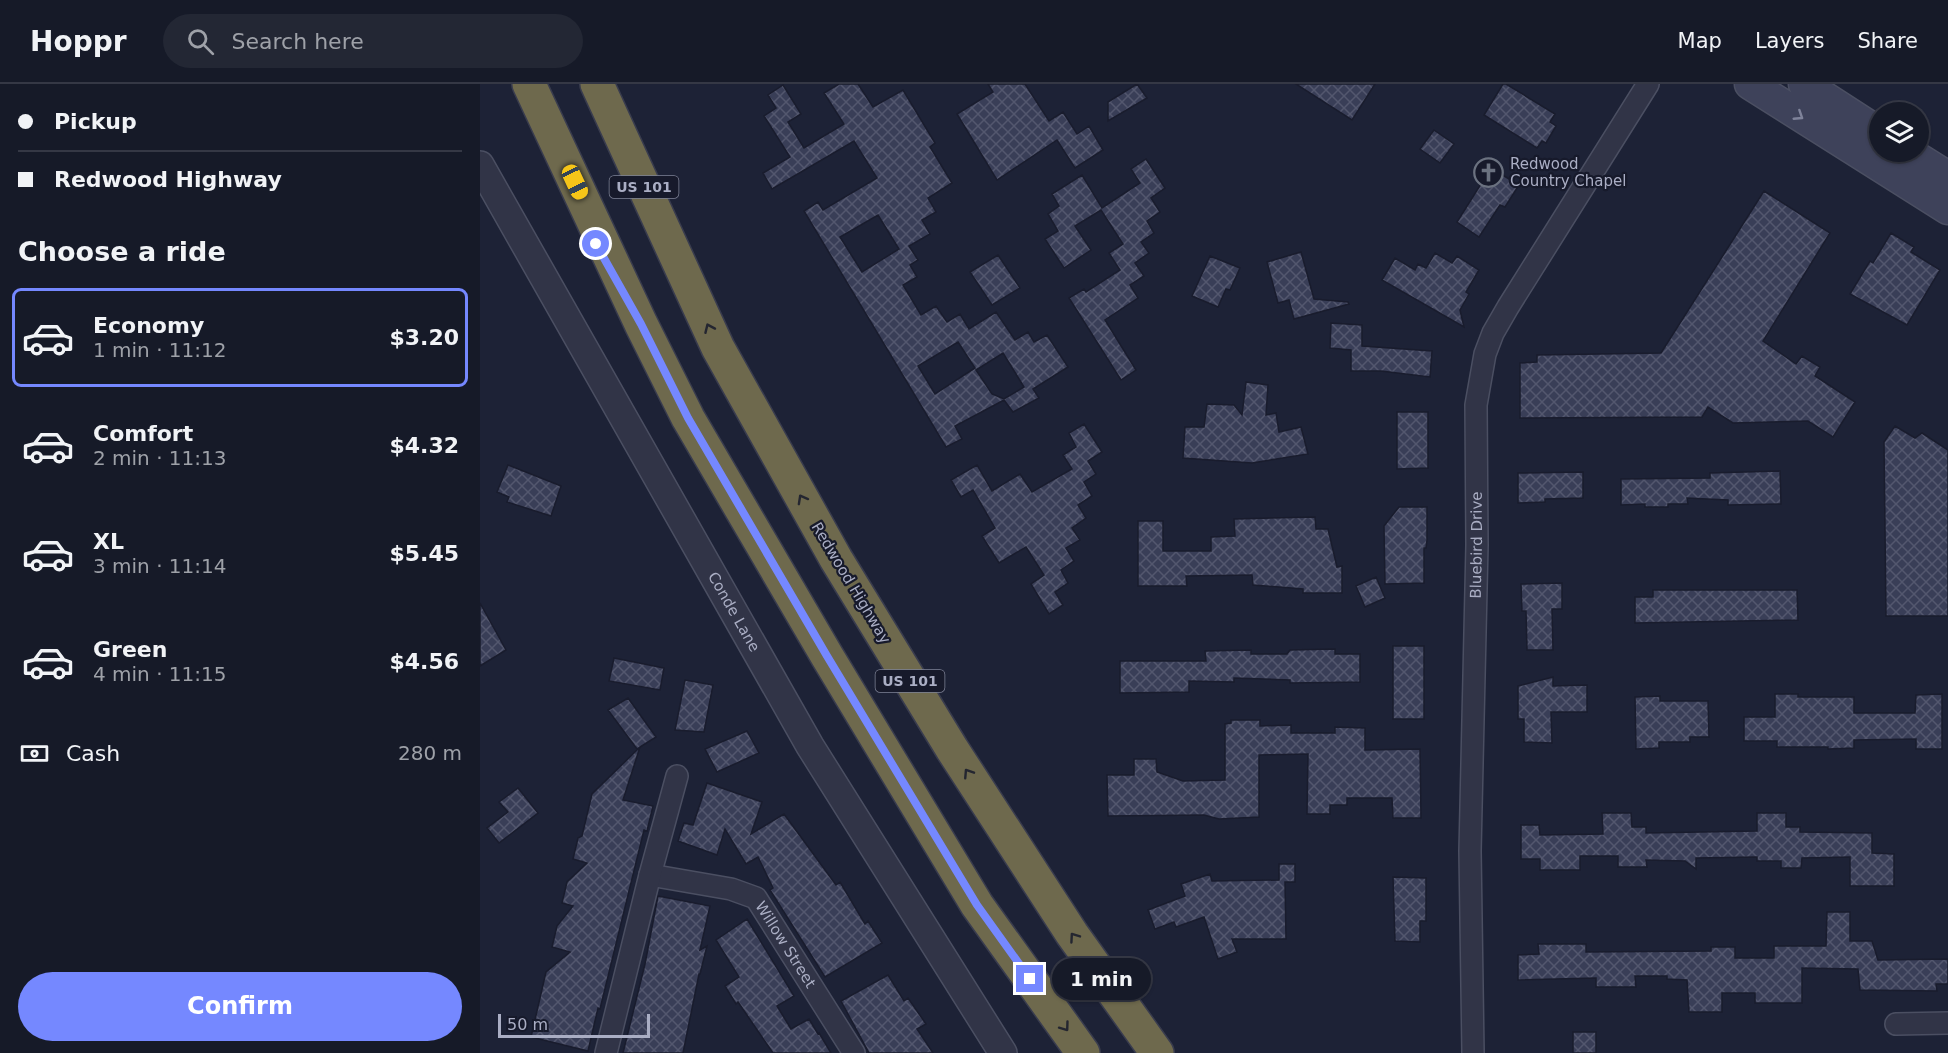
<!DOCTYPE html>
<html lang="en">
<head>
<meta charset="utf-8">
<style>
  :root { --surface:#161a28; --page:#232734; --text:#f1f3f6; --muted:#9ea1a8; --line:#353845; --accent:#7588ff }
  body { margin:0; font-family:"DejaVu Sans",sans-serif; background:var(--page); color:var(--text); height:100vh; display:flex; flex-direction:column; font-size:22px; white-space:nowrap }
  * { box-sizing:border-box; margin:0 }
  p { font-size:20px; color:var(--muted) }
  .icon { flex:none; width:33px; height:33px; fill:none; stroke:currentColor; stroke-width:2; stroke-linecap:round; stroke-linejoin:round }
  .map { position:relative; flex:1; overflow:hidden }
  .details { display:flex; flex-direction:column; background:var(--surface); width:480px }
  .details>* { flex:none }
  .guide { display:grid; align-content:center; height:132px; padding:0 18px; background:var(--surface) }
  .controls { position:absolute; left:1389px; top:18px; display:grid; gap:12px }
  .controls a { display:grid; place-items:center; width:60px; height:60px; border-radius:50%; background:var(--surface); box-shadow:0 2px 4px #0004,0 0 0 2px var(--line); font-size:30px }
  .scale { position:absolute; left:18px; bottom:15px; width:152px; box-sizing:border-box; padding-left:6px; border:3px solid #aaaec4; border-top:0; font-size:16px; line-height:21px; white-space:nowrap; color:#aaaec4; -webkit-text-stroke:4px #171a2b; paint-order:stroke }
  .end { position:absolute; width:27px; height:27px; margin:-14px; border:8px solid #7588ff; background:#fff; box-shadow:0 0 0 3px #fff }
  .from { border-radius:50% }
  .bubble { position:absolute; height:42px; border-radius:21px; background:var(--surface); box-shadow:0 2px 4px #0004,0 0 0 2px var(--line); font-size:20px; font-weight:700; line-height:42px; text-align:center }
  .car { position:absolute; width:18px; height:36px; margin:-18px -9px; border-radius:8px; box-shadow:0 0 4px 2px #0007; background:linear-gradient(#f5c518 24%,#345 0 40%,#f5c518 0 76%,#345 0 86%,#f5c518 0) }
  .guide b { display:flex; align-items:center; gap:21px; height:57px; font-size:22px }
  .guide b+b { border-top:2px solid var(--line) }
  .guide i { width:15px; height:15px; background:var(--text) }
  ul { padding:0; list-style:none }
  li { display:flex; align-items:center; gap:18px; height:99px; margin:0 12px 9px; padding:0 6px; border:3px solid transparent; border-radius:9px }
  li div { flex:1 }
  li b { display:block; font-size:22px }
  li em { font-style:normal; font-weight:700 }
  li.current { border-color:var(--accent) }
  li>.icon { width:54px; height:54px; stroke-width:1.5 }
  h2 { padding:0 18px; font-size:27px; line-height:72px }
  .pay { display:flex; align-items:center; gap:15px; height:66px; padding:0 18px; font-size:22px }
  .pay p { margin-inline-start:auto }
  .button { display:flex; gap:12px; margin-top:auto; padding:12px 18px }
  .button a { flex:1; height:69px; border-radius:36px; background:var(--accent); color:#fff; font-size:24px; font-weight:700; line-height:69px; text-align:center }
  header { display:flex; align-items:center; gap:36px; box-sizing:border-box; height:84px; padding:0 30px; background:var(--surface); border-bottom:2px solid var(--line) }
  header strong { font-size:28px }
  nav { display:flex; gap:33px; margin-inline-start:auto; font-size:21px }
  .search { width:420px; height:54px; background:var(--page); display:flex; align-items:center; gap:15px; box-sizing:border-box; padding:0 21px; border-radius:33px; color:var(--muted); font-size:22px }
  main { display:flex; flex:1; min-height:0 }
  .map>svg:first-child { display:block }
  .building { fill:url(#building-cross-hatch); stroke:#191c2d; stroke-width:1.5; fill-rule:evenodd }
  .lines { fill:none; stroke-linecap:round; stroke-linejoin:round }
  .minor-casing { stroke:#4b4f62; stroke-width:24 }
  .tertiary-casing { stroke:#4b4f62; stroke-width:30 }
  .secondary-casing { stroke:#4b4f62; stroke-width:33 }
  .motorway-casing { stroke:#393c4e; stroke-width:36 }
  .minor { stroke:#313447; stroke-width:21 }
  .tertiary { stroke:#313447; stroke-width:27 }
  .secondary { stroke:#3e425a; stroke-width:30 }
  .motorway { stroke:#6e694d; stroke-width:33 }
  .oneway { stroke:#7f839a }
  .oneway2 { stroke:#242630 }
  .route { stroke:#7588ff; stroke-width:8 }
  .labels { text-anchor:middle; dominant-baseline:central; stroke-width:4.5; stroke-linejoin:round; paint-order:stroke }
  .shield { fill:#171a2b; stroke:#7e8296; stroke-width:1.5 }
  .shield-label { font-size:14px; font-weight:bold; fill:#aaaec4 }
  .poi-label { font-size:15px; fill:#aaaec4; stroke:#171a2b; text-anchor:start }
  .street-label { font-size:15px; fill:#aaaec4; stroke:#171a2b }
</style>
</head>
<body>
<header>
<strong>Hoppr</strong>
<div class="search"><svg class="icon" aria-label="search" viewBox="0 0 24 24"><circle cx="10" cy="10" r="6"/><path d="M15 15l6 6"/></svg>Search here</div>
<nav><a>Map</a><a>Layers</a><a>Share</a></nav>
</header>
<main>
<section class="details">
<div class="guide">
<b><i class="from"></i>Pickup</b>
<b><i></i>Redwood Highway</b>
</div>
<h2>Choose a ride</h2>
<ul>
<li class="current"><svg class="icon" aria-label="car" viewBox="0 0 24 24"><path d="M5 17H2v-5l4-1 3-4h7l3 4 3 1v5h-3M9 17h6M6 11h13"/><circle cx="7" cy="17" r="2"/><circle cx="17" cy="17" r="2"/></svg><div><b>Economy</b><p>1 min · 11:12</p></div><em>$3.20</em></li>
<li><svg class="icon" aria-label="car" viewBox="0 0 24 24"><path d="M5 17H2v-5l4-1 3-4h7l3 4 3 1v5h-3M9 17h6M6 11h13"/><circle cx="7" cy="17" r="2"/><circle cx="17" cy="17" r="2"/></svg><div><b>Comfort</b><p>2 min · 11:13</p></div><em>$4.32</em></li>
<li><svg class="icon" aria-label="car" viewBox="0 0 24 24"><path d="M5 17H2v-5l4-1 3-4h7l3 4 3 1v5h-3M9 17h6M6 11h13"/><circle cx="7" cy="17" r="2"/><circle cx="17" cy="17" r="2"/></svg><div><b>XL</b><p>3 min · 11:14</p></div><em>$5.45</em></li>
<li><svg class="icon" aria-label="car" viewBox="0 0 24 24"><path d="M5 17H2v-5l4-1 3-4h7l3 4 3 1v5h-3M9 17h6M6 11h13"/><circle cx="7" cy="17" r="2"/><circle cx="17" cy="17" r="2"/></svg><div><b>Green</b><p>4 min · 11:15</p></div><em>$4.56</em></li>
</ul>
<div class="pay"><svg class="icon" aria-label="cash" viewBox="0 0 24 24"><path d="M3 7h18v10H3z"/><circle cx="12" cy="12" r="2"/></svg>Cash<p>280 m</p></div>
<div class="button"><a>Confirm</a></div>
</section>
<div class="map">
<svg width="1468" height="969" viewBox="0 0 1468 969">
  <defs>
    <pattern id="building-cross-hatch" width="8" height="8" patternUnits="userSpaceOnUse" patternTransform="scale(1.5)"><rect width="8" height="8" fill="#393e57"/><path d="M0 0l8 8M0 8l8-8" fill="none" stroke="#53576e"/></pattern>
  </defs>
  <rect width="100%" height="100%" fill="#1d2236"/>
  <path class="building" d="M359 0H378L393 23 423 6 455 59 450 63 472 99 448 114 456 128 442 136 450 150 429 162 438 176 430 181 437 193 423 201 441 231 456 222 467 238 480 230 489 245 516 228 535 256 548 248 554 258 567 251 588 283 553 305 559 314 533 328 524 316 475 342 482 355 466 363 324 127 338 118 343 126 397 94 374 57 292 105 283 89 310 73 284 32 296 24 288 11 303 1 321 30 308 38 324 64 364 40 344 9ZM398 131 419 165 382 188 360 153ZM478 258 495 284 455 310 438 282ZM523 269 544 303 524 315 512 310 496 286Z
    M508 0H545L569 37 583 28 597 50 609 42 623 66 595 84 577 56 517 96 477 30 513 8Z
    M657 0 667 14 628 37V18Z
    M816 0H895L872 36Z
    M1023 0H1026L1075 30 1070 38 1076 42 1066 59 1062 57 1057 64 1004 31Z
    M954 46 974 60 960 79 940 65Z
    M666 75 685 104 671 114 680 128 667 137 674 149 661 158 669 169 655 179 664 192 650 201 658 214 625 236 656 286 641 296 589 214 604 205 606 208 640 186 629 169 643 160 621 126 595 142 611 166 584 184 565 155 578 147 568 130 579 122 572 110 602 91 622 124 660 99 651 85Z
    M1011 84 1039 101 1025 123 1020 121 999 153 977 138Z
    M1284 107 1350 149 1283 257 1316 280 1322 272 1340 283 1335 292 1375 318 1353 353 1328 337 1253 339 1228 323 1222 333 1040 334V279L1057 278V271L1181 269Z
    M1411 149 1434 163 1431 168 1460 186 1427 241 1370 210 1390 177 1393 179Z
    M821 168 834 215 868 218 869 220 814 235 809 216 798 219 787 178Z
    M955 169 972 179 977 172 999 186 986 208 989 210 980 226 984 243 902 196 915 174 935 186 938 180 946 184Z
    M518 171 540 204 512 221 490 188Z
    M730 172 760 184 750 206 746 205 738 223 712 212Z
    M851 239 882 241V262L952 267 950 293 901 287H871V266L850 264Z
    M766 298 788 301 786 331 796 329 799 348 821 343 828 370 772 379 703 374 705 343H724L727 320 754 321 762 331Z
    M917 328H948V384L917 385Z
    M604 340 622 368 608 377 616 390 604 398 612 412 598 421 606 434 592 444 600 456 586 464 594 477 581 486 588 499 575 508 583 521 569 530 551 500 564 491 546 463 519 479 502 452 515 444 493 406 481 413 471 396 497 381 512 407 540 390 552 408 592 385 583 371 596 363 589 349Z
    M1415 342 1435 354 1442 349 1468 366V532H1406L1404 358Z
    M28 381 81 402 71 432 27 418 29 413 17 408Z
    M1300 387 1301 420 1248 421V416L1207 414 1208 420H1188V423H1165V420L1141 421V395L1230 394V389Z
    M1103 388V414L1065 415V418L1038 419V389Z
    M919 423H947V456L946 464H944V499L905 500 904 442Z
    M835 433 836 445H848L857 483 862 482V509H823V505L773 501 772 491 706 492 707 502H658V437H683V467H731V453L755 452 754 435Z
    M896 493 905 514 885 523 876 502Z
    M1082 499V525H1072L1073 566H1047L1046 527H1042L1041 500Z
    M1173 506H1317L1318 536 1155 539V513H1173Z
    M0 519 26 566 0 582Z
    M913 562H944V635H913Z
    M855 565V570H880V598L810 599V596L754 594V598L709 597V608L640 609V577H726L725 567 771 566V570H807L810 566Z
    M134 574 184 584 180 606 129 597Z
    M1073 593V602L1107 601V628H1071L1072 659 1044 658V635H1038V602Z
    M205 596 233 601 224 648 195 646Z
    M1295 610H1318V613H1374V629H1435L1436 611 1462 610V665H1436V655L1374 656V664L1348 665V663H1297V657H1264V633H1295Z
    M1180 612V617H1228L1229 653H1210V658H1179V664L1156 665 1155 613Z
    M148 614 176 653 160 663 143 716 173 722 167 747 164 746 120 925 118 924 108 967 51 953 66 888 90 868 72 863 77 842 93 822 82 819 87 798 107 779 93 775 98 754 102 752 112 710 160 663 157 665 128 626Z
    M751 636H780V642L811 641V649H855V643L885 644V666L940 665 941 734H913L912 714H867V721H850V730H827L828 670 779 671V733L739 735 724 731 628 732 627 691H654V675H676L677 688 703 697 745 696V640L751 639Z
    M267 647 279 669 237 688 225 665Z
    M227 699 282 718 271 750 304 730 356 801 360 798 385 840 388 837 402 859 345 893 290 806 293 804 278 773 266 780 245 745 237 771 198 757 204 739 213 741Z
    M38 704 58 729 19 759 7 744 28 728 19 718Z
    M1122 729H1151L1152 743H1166V749L1277 747V729H1306V743H1320V748L1392 749V769L1414 770V802H1370V773L1322 774 1321 784H1301V777H1277V773L1216 774V785L1205 777 1166 776 1167 783H1138V772H1100V786H1060V775H1041V741H1059L1060 751 1123 750Z
    M799 780H815V798H805L806 855H752L757 868 738 875 724 833 696 843 694 838 675 845 668 826 705 812 701 800 730 790 732 797 799 796Z
    M913 793 946 794V837H940V858L915 857Z
    M178 812 230 822 220 866 227 862 220 890H219L203 969H143L165 880Z
    M1347 828H1370V857H1392L1398 876 1468 875V900H1456L1457 907 1380 906 1378 885 1322 884V919H1275V909H1242V928H1209L1207 896 1187 895V892H1155L1156 903H1116V894L1038 896V871L1059 870 1058 860H1106V868L1231 867V863H1255V874H1294V862H1346Z
    M267 835 314 912 297 922 311 945 329 935 338 950 339 949 351 969H293L258 918 256 920 245 902 259 893 236 856Z
    M408 891 424 917 428 914 446 940 437 945 453 969H389L361 917Z
    M1093 948H1116V969H1093Z"/>
  <g class="lines">
    <defs>
      <g id="minor">
        <path id="s1" d="M170 791 251 805 276 814 374 969"/>
        <path d="M1416 940 1468 939"/>
        <path d="M126 969 170 791 197 692"/>
        <path id="s2" d="M993 969 990 767 997 461 996 321 1005 270 1013 249 1028 223 1168 0"/>
      </g>
      <g id="tertiary">
        <path id="s3" d="M0 81 330 662 523 969"/>
      </g>
      <path id="secondary" d="M1270 0 1468 125
        M1324 0 1400 49
        M1428 68 1468 93"/>
      <path id="motorway" d="M49 0 161 240 208 334 347 572 497 821 603 969
        M117 0 238 264 356 475 472 665 592 850 677 969"/>
    </defs>
    <use href="#minor" class="minor-casing"/>
    <use href="#tertiary" class="tertiary-casing"/>
    <use href="#secondary" class="secondary-casing"/>
    <use href="#motorway" class="motorway-casing"/>
    <use href="#minor" class="minor"/>
    <use href="#tertiary" class="tertiary"/>
    <use href="#secondary" class="secondary"/>
    <use href="#motorway" class="motorway"/>
  </g>
  <defs><path id="oneway-chevron" d="M-2-3.5L2.5 0L-2 3.5" fill="none" stroke-width="1.6" stroke-linecap="round" stroke-linejoin="round" transform="scale(1.5)"/></defs>
  <use class="oneway" href="#oneway-chevron" transform="translate(1319 32) rotate(33)"/>
  <g class="oneway2">
    <use href="#oneway-chevron" transform="translate(229 244) rotate(-114)"/>
    <use href="#oneway-chevron" transform="translate(322 415) rotate(-119)"/>
    <use href="#oneway-chevron" transform="translate(488 689) rotate(-123)"/>
    <use href="#oneway-chevron" transform="translate(594 853) rotate(-125)"/>
    <use href="#oneway-chevron" transform="translate(585 943) rotate(54)"/>
  </g>
  <g class="lines">
    <path class="route" d="M116 160 161 240 208 334 347 572 497 821 550 895"/>
  </g>
  <defs>
    <symbol id="church-ring" viewBox="-11 -11 22 22"><circle r="9.5" fill="#171a2b" stroke="#6b7280" stroke-width="1.5"/><path d="M-1.2-6h2.4v3.5h3.3v2.4h-3.3V6h-2.4V-.1h-3.3v-2.4h3.3Z" fill="#6b7280"/></symbol>
  </defs>
  <g fill-rule="evenodd">
    <use href="#church-ring" x="992" y="72" width="33" height="33"/>
  </g>
  <g class="labels">
    <g class="shield">
      <rect x="129.5" y="92" width="69" height="22" rx="4.5"/>
      <rect x="395.5" y="586" width="69" height="22" rx="4.5"/>
    </g>
    <g class="shield-label">
      <text x="164" y="103">US 101</text>
      <text x="430" y="597">US 101</text>
    </g>
    <g class="poi-label">
      <text x="1030" y="80">Redwood<tspan x="1030" dy="17">Country Chapel</tspan></text>
    </g>
    <g class="street-label">
      <text stroke="none"><textPath href="#s2" startOffset="508">Bluebird Drive</textPath></text>
      <text transform="translate(371 499) rotate(59)">Redwood Highway</text>
      <text stroke="none"><textPath href="#s3" startOffset="514">Conde Lane</textPath></text>
      <text stroke="none"><textPath href="#s1" startOffset="164">Willow Street</textPath></text>
    </g>
  </g>
</svg>
<div class="controls">
<a><svg class="icon" aria-label="layers" viewBox="0 0 24 24"><path d="M12 4l9 5-9 5-9-5zM3 14l9 5 9-5"/></svg></a>
</div>
<div class="scale">50 m</div>
<i class="end from" style="left:116px;top:160px"></i>
<i class="end" style="left:550px;top:895px"></i>
<div class="bubble" style="left:572px;top:874px;width:99px">1 min</div>
<i class="car" style="left:95px;top:98px;rotate:155deg"></i>
</div>
</main>
</body>
</html>
